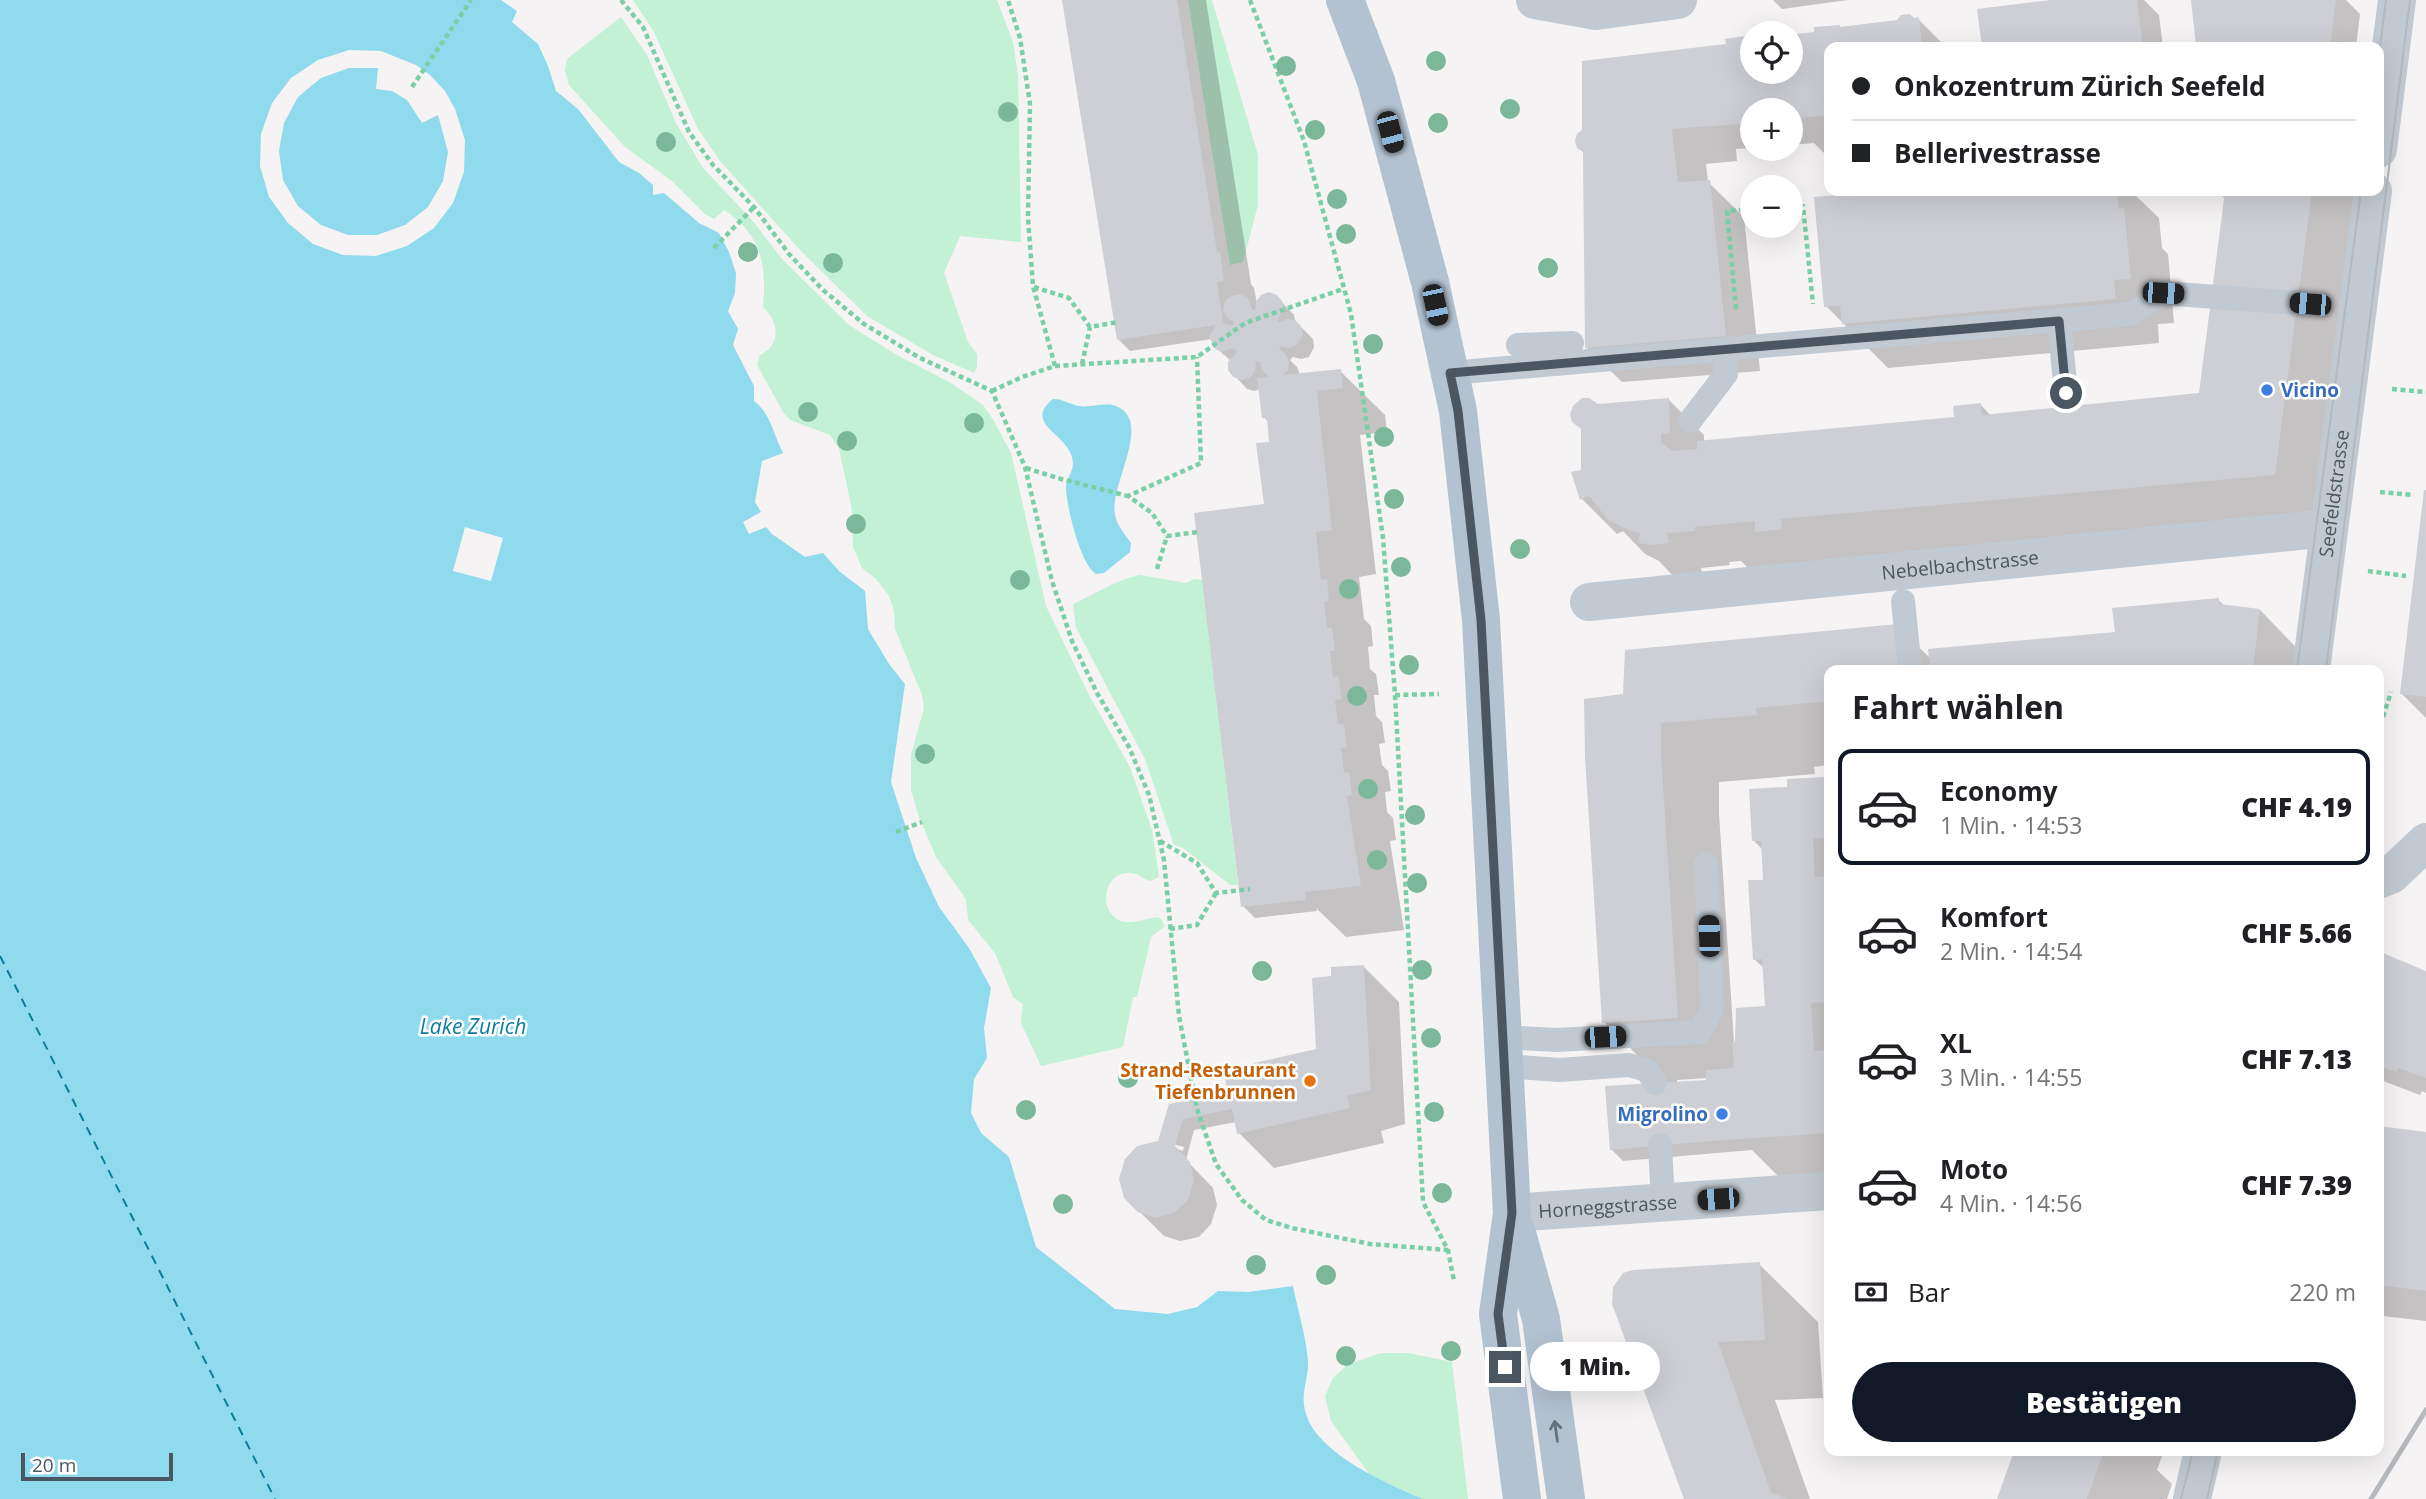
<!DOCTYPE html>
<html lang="de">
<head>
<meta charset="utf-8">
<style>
  :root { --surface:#fff; --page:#f2f2f2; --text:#202124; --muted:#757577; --line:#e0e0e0; --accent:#111827 }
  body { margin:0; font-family:"Open Sans",sans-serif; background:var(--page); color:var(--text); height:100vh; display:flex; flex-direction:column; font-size:26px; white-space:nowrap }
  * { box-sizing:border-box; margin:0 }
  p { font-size:23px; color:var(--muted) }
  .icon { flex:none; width:38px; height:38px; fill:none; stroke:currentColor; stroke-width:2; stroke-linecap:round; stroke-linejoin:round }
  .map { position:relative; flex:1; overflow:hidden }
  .drawer { position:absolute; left:1824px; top:665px; width:560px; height:791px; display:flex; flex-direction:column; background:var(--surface); border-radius:14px; box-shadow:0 7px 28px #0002 }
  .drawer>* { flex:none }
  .hud { position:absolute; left:1824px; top:42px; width:560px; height:154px; border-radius:14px; box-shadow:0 7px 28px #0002; display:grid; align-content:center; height:154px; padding:0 28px; background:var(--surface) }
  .controls { position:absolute; left:1740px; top:21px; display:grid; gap:14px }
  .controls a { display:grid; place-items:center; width:63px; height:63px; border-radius:50%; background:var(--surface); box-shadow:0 7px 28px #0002; font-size:35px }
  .scale { position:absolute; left:21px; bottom:18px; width:152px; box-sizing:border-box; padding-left:7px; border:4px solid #4a5661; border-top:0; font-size:19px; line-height:24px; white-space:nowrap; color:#4a5661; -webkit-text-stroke:5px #fff; paint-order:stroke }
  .end { position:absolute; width:32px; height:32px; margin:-16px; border:9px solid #4a5661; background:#fff; box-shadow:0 0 0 4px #fff }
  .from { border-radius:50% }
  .bubble { position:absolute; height:49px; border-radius:24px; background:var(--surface); box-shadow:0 7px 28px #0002; font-size:23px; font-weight:800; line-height:49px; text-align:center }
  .car { position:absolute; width:21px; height:42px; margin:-21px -10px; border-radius:9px; box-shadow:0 0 5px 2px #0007; background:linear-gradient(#222 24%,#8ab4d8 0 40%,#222 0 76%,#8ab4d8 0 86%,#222 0) }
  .hud b { display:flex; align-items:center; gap:24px; height:66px; font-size:26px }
  .hud b+b { border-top:2px solid var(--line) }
  .hud i { width:18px; height:18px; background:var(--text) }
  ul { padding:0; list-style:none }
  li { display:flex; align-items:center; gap:21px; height:116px; margin:0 14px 10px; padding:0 14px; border:4px solid transparent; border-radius:14px }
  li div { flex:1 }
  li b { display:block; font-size:26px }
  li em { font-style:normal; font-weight:800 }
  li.selected { border-color:var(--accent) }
  li>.icon { width:63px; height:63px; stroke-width:1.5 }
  h2 { padding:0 28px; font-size:32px; line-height:84px }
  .pay { display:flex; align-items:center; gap:18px; height:77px; padding:0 28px; font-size:26px }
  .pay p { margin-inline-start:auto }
  .button { display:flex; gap:14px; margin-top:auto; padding:14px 28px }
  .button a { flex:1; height:80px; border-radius:42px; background:var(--accent); color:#fff; font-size:28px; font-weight:800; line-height:80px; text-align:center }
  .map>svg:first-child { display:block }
  .green { fill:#c3f1d5 }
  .water { fill:#90daee }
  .pier { fill:#f5f3f3; fill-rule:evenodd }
  .shadow { fill:#0003; fill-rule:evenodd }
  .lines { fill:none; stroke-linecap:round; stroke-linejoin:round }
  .ferry { stroke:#0c7c9b; stroke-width:2; stroke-dasharray:9 7; stroke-linecap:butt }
  .building { fill:#cdcfd5 }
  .path { stroke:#7ad0a6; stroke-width:4.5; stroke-dasharray:5 3.5; stroke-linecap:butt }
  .lane { stroke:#c1cad2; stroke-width:24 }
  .street { stroke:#c1cad2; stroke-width:38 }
  .primary { stroke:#b3c2d1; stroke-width:38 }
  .tram { stroke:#b5b8bd; stroke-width:2 }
  .rail { stroke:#b5b8bd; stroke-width:5 }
  .tree { fill:#7bb799 }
  .oneway { stroke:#64717d }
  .route { stroke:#4a5661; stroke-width:9 }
  .shop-dot { fill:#3f7fe0; stroke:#fff; stroke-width:2.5 }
  .food-dot { fill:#e8710a; stroke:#fff; stroke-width:2.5 }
  .labels { text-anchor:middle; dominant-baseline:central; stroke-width:5; stroke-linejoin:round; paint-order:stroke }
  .shop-label { font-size:19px; font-weight:bold; fill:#366cbe; stroke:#fff; text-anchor:start }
  .street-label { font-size:19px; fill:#4a5661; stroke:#fff }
  .food-label { font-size:19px; font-weight:bold; fill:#c56008; stroke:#fff; text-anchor:end }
  .water-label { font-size:21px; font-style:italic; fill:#0c7c9b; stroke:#fff }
</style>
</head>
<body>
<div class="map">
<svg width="2426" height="1499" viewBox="0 0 2426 1499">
  <rect width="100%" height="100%" fill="#f5f3f3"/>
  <path class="green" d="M633 0H997L1013 42 1018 76 1021 242 960 236 944 273 968 342 977 354V368L974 373 933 355 867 316 801 251 720 161 698 129 654 32Z
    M1188 0H1212L1258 155V205L1243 262 1230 265Z
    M621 17 647 55 676 123 703 168 752 220 783 260 849 325 897 355 951 383 983 405 994 421 1011 453 1046 606 1090 697 1130 767 1152 830 1159 877 1151 881C1144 880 1139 874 1132 873 1104 870 1096 911 1121 921 1132 925 1147 918 1158 917L1162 920 1164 927 1151 937 1137 997H1133L1123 1047 1041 1066 1021 1023 1023 1004 1013 997 995 953 968 920 966 899 936 857 918 814 911 790V755L924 708 922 695 895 629 894 611 889 596 876 579 862 568 853 547 852 510 839 448 830 435 790 420 783 412 757 365 760 355C782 344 779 322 763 307 767 266 761 233 724 210L714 219 705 214 672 181 625 147 569 85 565 71 567 59Z
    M1140 575 1186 583 1194 579 1203 580 1238 885H1230L1183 848 1174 845 1145 759 1076 628 1073 604C1096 594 1115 580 1140 575Z
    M1381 1353H1408L1452 1362 1468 1499H1423L1370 1475 1331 1421 1325 1396 1333 1378 1347 1365Z"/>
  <path class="water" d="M0 0H501L517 11 512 22 538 44 548 66 556 91 578 109 619 162 639 173 653 185V195L664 193 699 223 719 233 729 252 736 273 735 293 728 311 738 329 733 345 754 386V401C771 414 773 434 783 453L762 461 755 502 761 512 743 522 749 534 766 527 772 534 805 557 823 553 839 571 865 591 868 629 889 664 905 684 891 782 916 858 939 907 969 948 991 988 984 1028 987 1058 974 1079 971 1113 981 1133 1009 1157 1036 1247 1115 1309 1168 1314 1197 1307 1218 1291 1248 1292 1293 1286C1298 1311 1306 1336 1308 1361 1309 1375 1302 1390 1304 1405 1309 1451 1386 1483 1423 1499H0Z
    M1053 399C1063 399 1069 404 1079 406 1091 408 1104 402 1116 406 1154 421 1109 485 1115 515 1117 526 1125 534 1131 543L1130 552 1104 573 1096 574C1080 564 1067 507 1066 489 1065 480 1073 473 1073 463 1072 434 1021 425 1053 399Z"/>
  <path class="pier" d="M349 50 381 51 416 65 430 75 445 91 455 109 465 140 464 172 453 203 434 228 407 246 376 256 343 255 313 244 288 223 269 197 260 166 261 134 272 103 291 78 318 60ZM349 68H378L376 89 392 91 407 100 422 123 438 115 448 152 443 181 428 207 405 225 377 235H348L321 225 298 206 283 180 279 151 284 123 298 97 321 78Z
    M465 527 503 538 491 581 453 571Z"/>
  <path class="shadow" d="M1064 0H1206L1251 284 1254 288 1257 303 1276 296 1294 315 1295 321 1313 339 1314 347 1309 357 1301 359 1293 357 1290 360 1297 367 1300 375 1340 371 1385 415 1387 432 1360 435 1376 574 1359 577 1364 619 1371 626 1373 646 1368 647 1370 669 1376 674 1379 695H1374L1376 716 1382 722 1385 743 1379 744 1382 765 1388 771 1391 791 1385 792 1387 812 1393 818 1396 840 1390 841 1404 930 1346 937 1316 908 1317 911 1255 918 1243 906 1271 444 1269 423 1264 417 1260 389 1254 391 1247 389 1235 376 1231 361 1215 347 1212 339 1130 351 1119 340Z
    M1773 0H1848L1782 9Z
    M2064 0H2144L2159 15 2163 47H1984L1979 11Z
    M2192 0H2346L2360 14 2356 47H2198Z
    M1918 19 1946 47H1829V153L1825 154 1814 143 1790 145V110H1752V148L1736 149 1737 161 1706 164 1708 182 1744 217 1760 371 1622 382 1587 348 1585 154 1578 147 1728 45 1744 38 1747 41 1752 72H1790L1841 29Z
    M1912 191H2131L2159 218 2162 248 2168 254 2174 323 2158 324 2159 343 1888 368 1826 306 1816 199Z
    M2218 191H2377L2334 533 1765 585 1741 561 1729 562 1730 565 1701 568 1703 577 1675 578 1659 561 1645 554 1623 531 1617 534 1582 499 1574 473 1583 472 1598 406 1669 400 1704 435V442L1955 419 1981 405 1991 416 2201 395 2225 199Z
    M2426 490V718L2402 694Z
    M2218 600 2225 606 2260 610 2318 670H1829V765L1814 767 1815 774 1719 782V813L1734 1042H1737L1767 1008 1765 969 1754 959 1765 881 1764 851 1754 841 1789 789 1826 779 1829 781V1195L1799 1197 1752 1150 1623 1161 1611 1149 1666 1084 1604 1022 1624 696 1897 626 1931 659 2117 633ZM1708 1078V1082L1677 1084V1080Z
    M2378 953 2426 972V1093L2422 1091 2420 1095 2378 1079Z
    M1364 967 1399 1002 1405 1124 1381 1131 1384 1143 1274 1168 1239 1133 1236 1122 1194 1130 1186 1160 1213 1188 1217 1205 1211 1224 1199 1237 1180 1241 1164 1236 1125 1197 1160 1143 1171 1106 1227 1095 1318 1050 1333 978ZM1172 1144 1184 1147 1183 1151 1172 1147Z
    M2378 1127 2426 1134V1321L2383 1316 2378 1311Z
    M1759 1264 1818 1322 1823 1398 1775 1400 1810 1499H1686L1614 1304Z
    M2016 1451H2164L2157 1470 2172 1484 2167 1499H1999Z"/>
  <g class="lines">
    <path class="ferry" d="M0 956 275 1499"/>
  </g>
  <path class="building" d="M1062 0H1177L1217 252 1220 251 1224 281 1217 282 1223 323 1233 326 1234 322 1227 318 1223 310 1225 301 1231 296 1240 294 1248 298 1252 310H1255L1256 302 1261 295 1269 292 1277 295 1282 301 1284 309 1277 320 1279 322 1287 319 1295 320 1301 326 1303 334 1297 345 1289 348 1281 346 1279 349 1286 354 1289 362 1288 370 1282 375 1341 369 1343 388 1317 391 1332 530 1316 532 1321 580 1327 579 1329 601 1324 602 1327 628H1332L1335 651H1330L1333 677 1339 676 1341 699 1335 700 1338 724H1344L1347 747 1341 748 1344 773 1349 772 1352 795 1347 796 1361 886 1305 892 1306 900 1241 907 1194 513 1264 504 1256 443 1269 442 1267 418H1262L1257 378 1269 377 1262 370 1260 362H1256L1255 371 1250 378 1241 380 1233 377 1228 370V362L1237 352 1234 348 1221 352 1214 348 1209 336 1216 325 1117 340Z
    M2051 0H2137L2143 47H1982L1977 9Z
    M2191 0H2336L2330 47H2196Z
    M1910 14 1914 18 1919 17 1922 47H1829V115L1790 119V110H1752V123L1672 129 1678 182 1710 180 1726 336 1585 348 1583 152 1577 148 1575 141 1577 134 1582 130V61L1726 44 1725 39 1745 36V40L1752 39V72H1790V35L1814 32V27L1840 25V27L1897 20 1901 15Z
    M1887 191H2117L2119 209 2124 208 2131 279 2114 280 2116 299 1842 324 1840 305 1824 307 1814 197Z
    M2225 191H2312L2275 475 1781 519 1782 529 1755 532V521L1695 527V531L1667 533 1669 543 1654 545 1638 543 1640 533 1628 530 1608 520 1589 496 1580 500 1571 472 1581 470V429L1572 422 1570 414 1573 406 1582 398H1589L1598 404 1669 398 1670 433 1661 434V442L1672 451 1697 449V441L1954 417 1953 406 1981 403 1982 415 2199 393Z
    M2424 490H2426V697L2400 694Z
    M2219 598V604L2260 609 2253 670H1930L1928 649 2115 632 2112 608Z
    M1898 624 1903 670H1829V701L1756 708 1757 715 1661 723V753L1678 1018 1602 1023 1585 758 1584 699 1623 694 1625 650Z
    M1827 777 1829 838H1813L1815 877 1829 876V1002L1811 1003 1814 1051 1829 1050V1133L1711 1141 1610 1150 1605 1086 1706 1080V1070L1734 1068 1732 1042H1735L1736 1008 1765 1006 1762 959 1753 960 1748 880H1763L1761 841H1752L1749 789 1787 787V779Z
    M2378 951 2426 971V1078L2398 1068 2396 1072 2378 1066Z
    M1364 965 1371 1090 1347 1096 1350 1108 1237 1134 1232 1109 1183 1119 1175 1146 1190 1162 1194 1180 1188 1200 1174 1213 1155 1218 1138 1212 1124 1198 1119 1179 1125 1159 1137 1146 1158 1141 1169 1104 1228 1093 1223 1070 1316 1049 1312 978 1331 976V967Z
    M2378 1126 2426 1132V1291L2378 1285Z
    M1760 1262 1765 1340 1718 1342 1771 1493 1789 1499H1684L1612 1304 1613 1287 1623 1273 1633 1270Z
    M2014 1451H2104L2087 1499H1997Z"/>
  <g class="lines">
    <path class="path" d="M621 0 643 27 689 132 713 165 754 207 789 254 823 290 864 324 920 358 992 391 1025 467 1052 581 1072 641 1097 693 1129 747 1149 795 1164 860 1179 1016 1197 1109 1216 1164 1242 1200 1266 1220 1292 1228 1370 1244 1448 1250
      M1250 0 1304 141 1351 314 1383 538 1395 695 1423 1202 1448 1250 1454 1281
      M412 87 471 0
      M1790 207 1803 206 1813 304
      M714 248 754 207
      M1034 287 1069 298 1090 327 1118 322
      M1736 309 1727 211 1752 209
      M1082 364 1090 327
      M1055 366 1197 357 1245 323 1343 289
      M2392 389 2426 392
      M992 391 1022 377 1055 366 1033 286 1028 218 1030 104 1020 38 1008 0
      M1026 468 1061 479 1128 496
      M2380 492 2414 495
      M1197 532 1167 536 1152 513 1128 496 1201 463 1197 357
      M1157 569 1167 536
      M2368 571 2406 576
      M1395 695 1439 694
      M2378 733 2391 692
      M896 832 922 822
      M1160 841 1197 863 1216 893 1250 889
      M1170 929 1197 925 1216 893"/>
    <path class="lane" d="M2059 321 2066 393
      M1518 345 1572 343
      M1450 373 2131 314 2163 293 2310 304
      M1690 421 1726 374 1723 350
      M1903 601 1910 670
      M1503 1037 1557 1040 1700 1032 1712 1009 1706 864
      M1505 1066 1559 1070 1629 1065 1647 1070 1655 1083
      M1660 1145 1663 1203"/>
    <g class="street">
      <path d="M1535 0 1596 11 1678 0"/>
      <path d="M2378 149 2397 0"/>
      <path id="s1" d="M1589 602 2329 528"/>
      <path id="s2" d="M2311 670 2373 191"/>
      <path d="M2378 880 2391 875 2426 842"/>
      <path id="s3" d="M1512 1213 1829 1191"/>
      <path d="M2192 1499 2203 1451"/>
    </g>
    <path class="primary" d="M1345 0 1376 81 1430 282 1458 411 1481 620 1512 1213 1498 1314 1522 1499
      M1516 1230 1541 1319 1566 1499"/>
    <path class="tram" d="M2378 63 2386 0
      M2297 670 2361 191
      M2326 670 2410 0
      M2181 1499 2193 1451
      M2207 1499 2218 1451"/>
    <path class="rail" d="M2371 1499 2426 1410"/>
  </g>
  <g class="tree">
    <circle cx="1436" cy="61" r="10"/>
    <circle cx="1286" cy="66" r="10"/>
    <circle cx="1510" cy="109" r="10"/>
    <circle cx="1008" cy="112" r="10"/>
    <circle cx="1438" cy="123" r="10"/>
    <circle cx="1315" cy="130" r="10"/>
    <circle cx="666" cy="142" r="10"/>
    <circle cx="1337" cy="199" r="10"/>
    <circle cx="1346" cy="234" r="10"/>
    <circle cx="748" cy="252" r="10"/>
    <circle cx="833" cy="263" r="10"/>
    <circle cx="1548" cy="268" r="10"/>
    <circle cx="1373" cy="344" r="10"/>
    <circle cx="808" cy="412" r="10"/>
    <circle cx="974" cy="423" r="10"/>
    <circle cx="1384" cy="437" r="10"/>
    <circle cx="847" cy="441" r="10"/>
    <circle cx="1394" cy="499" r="10"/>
    <circle cx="856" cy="524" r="10"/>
    <circle cx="1520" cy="549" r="10"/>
    <circle cx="1401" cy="567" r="10"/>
    <circle cx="1020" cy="580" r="10"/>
    <circle cx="1349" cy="589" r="10"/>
    <circle cx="1409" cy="665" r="10"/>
    <circle cx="1357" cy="696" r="10"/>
    <circle cx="925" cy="754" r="10"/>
    <circle cx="1368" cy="789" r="10"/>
    <circle cx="1415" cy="815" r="10"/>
    <circle cx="1377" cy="860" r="10"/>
    <circle cx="1417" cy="883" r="10"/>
    <circle cx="1422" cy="970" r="10"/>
    <circle cx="1262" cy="971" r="10"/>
    <circle cx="1431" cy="1038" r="10"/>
    <circle cx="1128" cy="1078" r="10"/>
    <circle cx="1026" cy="1110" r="10"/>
    <circle cx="1434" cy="1112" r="10"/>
    <circle cx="1442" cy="1193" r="10"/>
    <circle cx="1063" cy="1204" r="10"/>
    <circle cx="1256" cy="1265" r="10"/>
    <circle cx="1326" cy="1275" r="10"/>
    <circle cx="1451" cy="1351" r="10"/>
    <circle cx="1346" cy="1356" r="10"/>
  </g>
  <defs><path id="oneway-shaft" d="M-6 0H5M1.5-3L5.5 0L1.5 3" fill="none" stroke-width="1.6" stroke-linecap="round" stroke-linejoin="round" transform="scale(1.75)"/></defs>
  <use class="oneway" href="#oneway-shaft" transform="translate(1556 1431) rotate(-98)"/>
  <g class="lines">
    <path class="route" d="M1505 1367 1498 1314 1512 1213 1481 620 1458 411 1450 373 2059 321 2066 393"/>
  </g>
  <g class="shop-dot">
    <circle cx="2267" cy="390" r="7"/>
    <circle cx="1722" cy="1114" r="7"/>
  </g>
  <circle class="food-dot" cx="1310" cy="1081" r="7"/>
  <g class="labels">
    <g class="shop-label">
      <text x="2281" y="390">Vicino</text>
      <text x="1708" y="1114" text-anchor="end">Migrolino</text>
    </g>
    <g class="street-label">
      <text stroke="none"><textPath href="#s2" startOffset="178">Seefeldstrasse</textPath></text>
      <text stroke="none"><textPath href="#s1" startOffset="373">Nebelbachstrasse</textPath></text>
      <text stroke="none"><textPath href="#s3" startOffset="96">Horneggstrasse</textPath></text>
    </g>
    <g class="food-label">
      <text x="1296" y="1070">Strand-Restaurant<tspan x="1296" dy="22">Tiefenbrunnen</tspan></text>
    </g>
    <g class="water-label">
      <text x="473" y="1026">Lake Zurich</text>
    </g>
  </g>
</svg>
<div class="controls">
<a><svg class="icon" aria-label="locate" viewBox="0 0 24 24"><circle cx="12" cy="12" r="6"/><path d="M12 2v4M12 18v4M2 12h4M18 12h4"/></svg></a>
<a>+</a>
<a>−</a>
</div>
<div class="scale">20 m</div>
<i class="end from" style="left:2066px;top:393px"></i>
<i class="end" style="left:1505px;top:1367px"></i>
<div class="bubble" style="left:1530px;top:1342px;width:130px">1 Min.</div>
<i class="car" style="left:1390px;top:132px;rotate:165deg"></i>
<i class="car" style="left:2163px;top:293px;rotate:93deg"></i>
<i class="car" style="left:2310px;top:304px;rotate:275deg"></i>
<i class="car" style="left:1435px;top:305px;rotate:168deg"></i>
<i class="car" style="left:1709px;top:936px;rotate:358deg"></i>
<i class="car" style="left:1605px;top:1037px;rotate:87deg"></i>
<i class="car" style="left:1718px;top:1199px;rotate:266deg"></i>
<div class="hud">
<b><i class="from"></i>Onkozentrum Zürich Seefeld</b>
<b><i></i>Bellerivestrasse</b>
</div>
<section class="drawer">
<h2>Fahrt wählen</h2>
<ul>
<li class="selected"><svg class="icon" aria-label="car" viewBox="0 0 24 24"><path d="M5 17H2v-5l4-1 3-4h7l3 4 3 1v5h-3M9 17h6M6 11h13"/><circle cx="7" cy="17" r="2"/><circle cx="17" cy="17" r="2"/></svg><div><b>Economy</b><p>1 Min. · 14:53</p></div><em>CHF 4.19</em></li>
<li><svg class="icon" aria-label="car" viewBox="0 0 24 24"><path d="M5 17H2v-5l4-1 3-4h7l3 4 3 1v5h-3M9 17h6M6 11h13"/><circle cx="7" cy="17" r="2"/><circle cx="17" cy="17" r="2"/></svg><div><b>Komfort</b><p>2 Min. · 14:54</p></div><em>CHF 5.66</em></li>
<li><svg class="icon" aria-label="car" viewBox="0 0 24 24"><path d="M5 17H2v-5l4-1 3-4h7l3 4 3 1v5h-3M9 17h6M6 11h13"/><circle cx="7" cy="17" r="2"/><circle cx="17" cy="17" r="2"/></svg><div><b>XL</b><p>3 Min. · 14:55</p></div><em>CHF 7.13</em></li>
<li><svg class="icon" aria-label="car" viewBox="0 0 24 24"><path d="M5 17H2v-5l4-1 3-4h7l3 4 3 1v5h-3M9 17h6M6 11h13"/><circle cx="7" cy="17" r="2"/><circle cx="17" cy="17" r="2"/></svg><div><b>Moto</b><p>4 Min. · 14:56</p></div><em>CHF 7.39</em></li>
</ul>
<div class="pay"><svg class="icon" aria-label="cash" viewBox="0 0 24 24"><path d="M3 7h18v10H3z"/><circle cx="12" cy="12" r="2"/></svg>Bar<p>220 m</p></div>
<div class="button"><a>Bestätigen</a></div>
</section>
</div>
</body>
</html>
